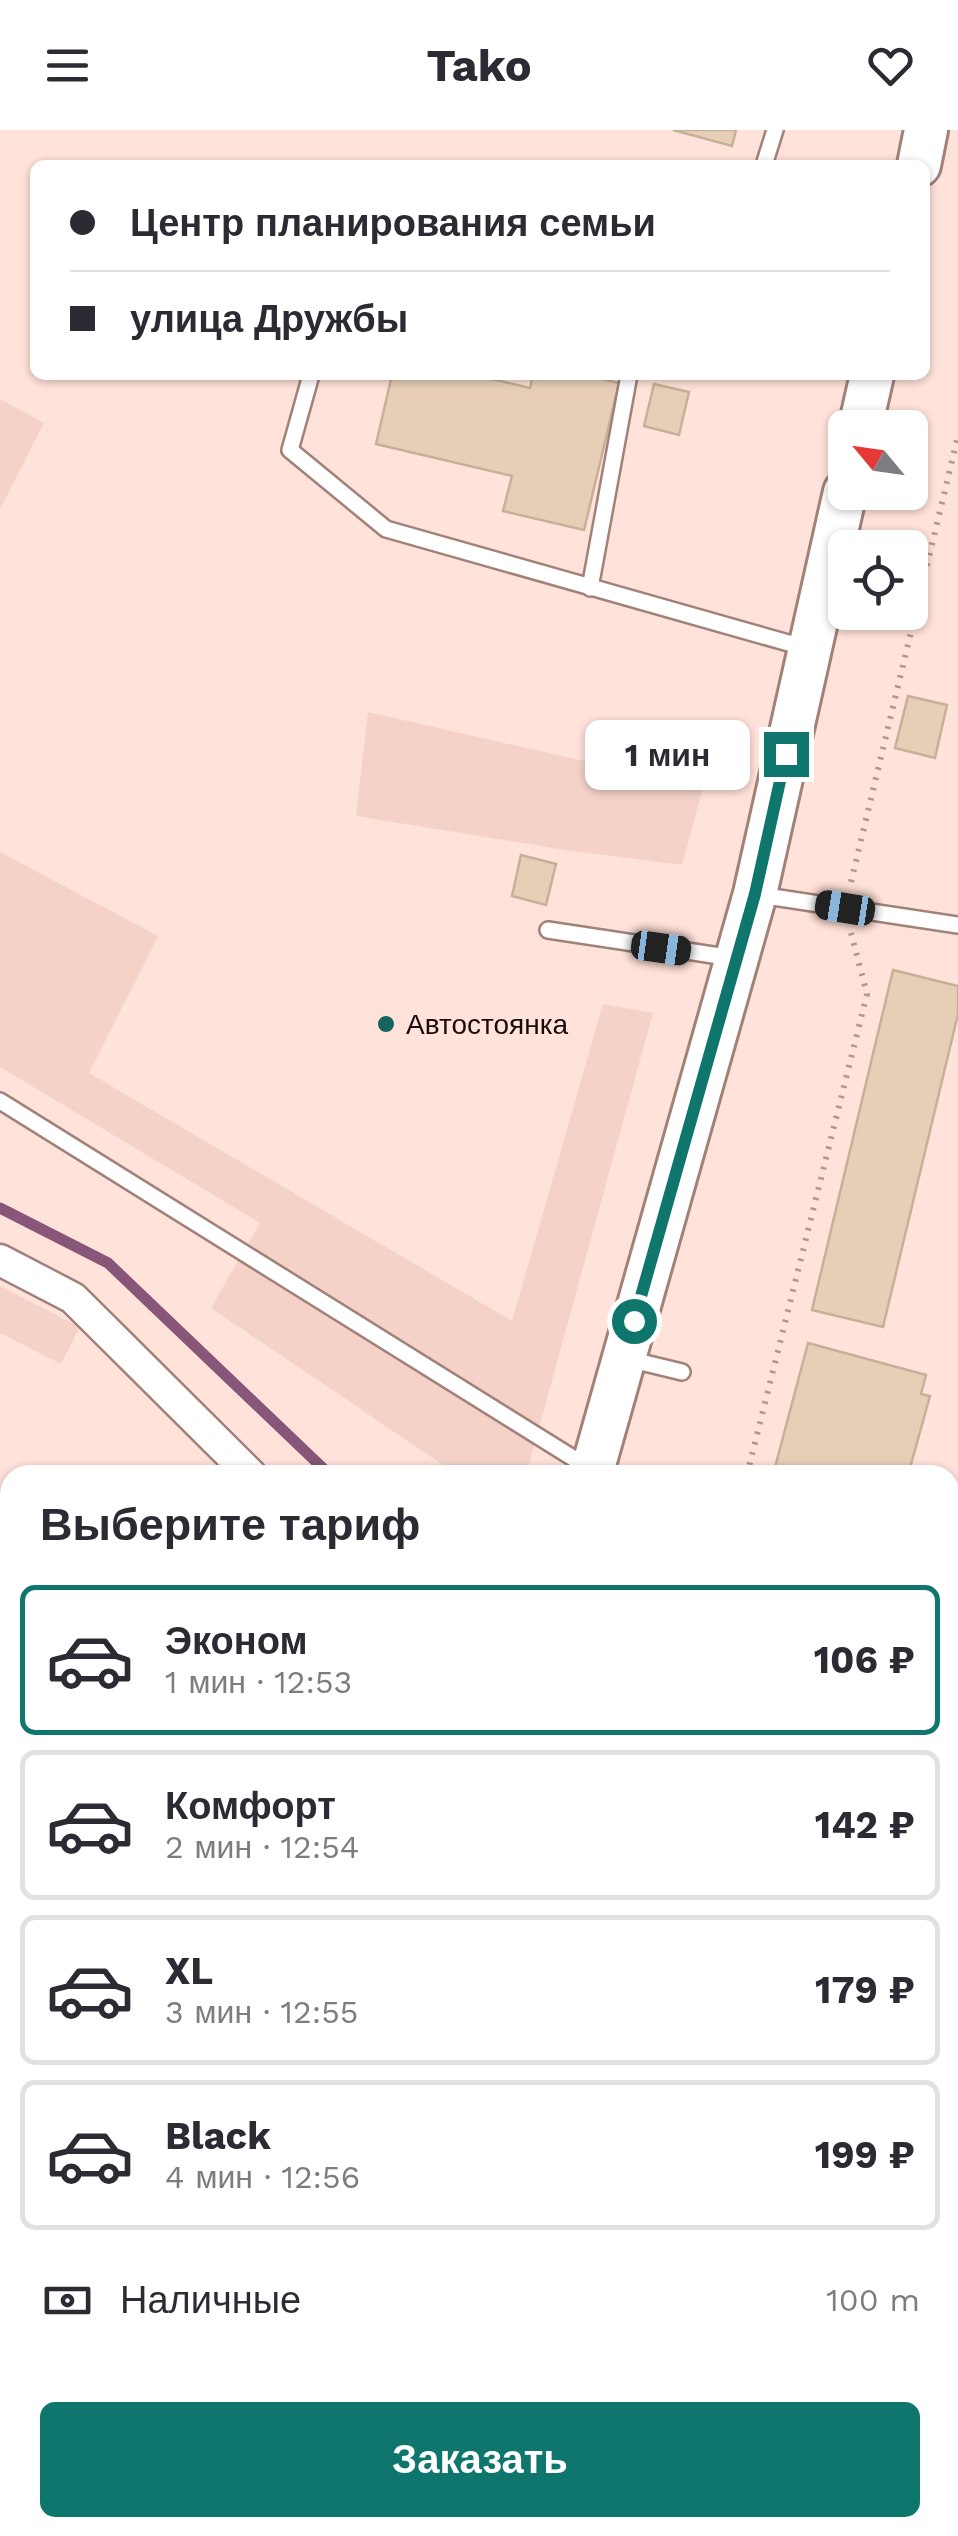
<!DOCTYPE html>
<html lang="ru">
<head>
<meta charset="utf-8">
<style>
  :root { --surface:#fff; --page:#f2f2f3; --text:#2b2b33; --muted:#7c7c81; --line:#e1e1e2; --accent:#0f766e }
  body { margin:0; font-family:"Work Sans",sans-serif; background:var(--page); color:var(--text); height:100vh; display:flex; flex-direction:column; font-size:38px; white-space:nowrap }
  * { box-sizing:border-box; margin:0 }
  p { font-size:32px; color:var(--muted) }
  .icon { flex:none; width:55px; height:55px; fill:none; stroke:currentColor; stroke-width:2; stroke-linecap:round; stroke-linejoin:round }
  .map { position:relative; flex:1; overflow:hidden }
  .drawer { position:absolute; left:0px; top:1335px; width:960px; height:1072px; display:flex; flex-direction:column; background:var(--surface); border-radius:30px 30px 0 0; box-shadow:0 2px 8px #0004 }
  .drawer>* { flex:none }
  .hud { position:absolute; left:30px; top:30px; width:900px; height:220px; border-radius:15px; box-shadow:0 2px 8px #0004; display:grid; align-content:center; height:220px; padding:0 40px; background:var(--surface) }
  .needle { width:65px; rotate:299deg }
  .controls { position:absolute; left:828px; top:280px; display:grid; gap:20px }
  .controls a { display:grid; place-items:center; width:100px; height:100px; border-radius:15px; background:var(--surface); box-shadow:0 2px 8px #0004; font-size:50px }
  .end { position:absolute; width:45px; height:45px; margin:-22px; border:12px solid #0f766e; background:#fff; box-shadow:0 0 0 5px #fff }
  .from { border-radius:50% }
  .bubble { position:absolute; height:70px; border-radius:15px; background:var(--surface); box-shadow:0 2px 8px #0004; font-size:32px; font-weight:700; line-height:70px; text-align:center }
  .car { position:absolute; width:30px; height:60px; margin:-30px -15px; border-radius:12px; box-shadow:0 0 8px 2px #0007; background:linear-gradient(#222 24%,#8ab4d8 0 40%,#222 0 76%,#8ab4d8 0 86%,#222 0) }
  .hud b { display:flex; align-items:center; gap:35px; height:95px; font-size:38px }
  .hud b+b { border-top:2px solid var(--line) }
  .hud i { width:25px; height:25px; background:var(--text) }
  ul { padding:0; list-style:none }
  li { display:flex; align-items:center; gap:30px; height:150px; margin:0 20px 15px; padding:0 20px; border:5px solid var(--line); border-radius:15px }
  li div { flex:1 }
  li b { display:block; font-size:38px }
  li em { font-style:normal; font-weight:700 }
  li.current { border-color:var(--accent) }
  li>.icon { width:90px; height:90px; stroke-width:1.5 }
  h2 { padding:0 40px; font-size:45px; line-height:120px }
  .pay { display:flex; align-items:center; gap:25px; height:110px; padding:0 40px; font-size:38px }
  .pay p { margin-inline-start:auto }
  .primary-button { display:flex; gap:20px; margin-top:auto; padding:20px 40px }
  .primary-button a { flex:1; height:115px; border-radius:15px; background:var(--accent); color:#fff; font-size:40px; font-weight:700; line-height:115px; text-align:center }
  header { display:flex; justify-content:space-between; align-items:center; height:130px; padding:0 40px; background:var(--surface); font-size:45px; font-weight:700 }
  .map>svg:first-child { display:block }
  .built { fill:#f4d2c8 }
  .green { fill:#dbd19d }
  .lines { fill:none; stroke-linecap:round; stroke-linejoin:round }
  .stream { stroke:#875678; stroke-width:11 }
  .building { fill:#e7cfb7; stroke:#c7b098; stroke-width:2.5 }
  .lane-casing { stroke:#a18178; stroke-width:20 }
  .street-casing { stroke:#a18178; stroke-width:35 }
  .secondary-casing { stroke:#a18178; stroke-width:48 }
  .path { stroke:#af9891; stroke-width:6; stroke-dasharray:2.5 8; stroke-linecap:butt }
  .lane { stroke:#fff; stroke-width:15 }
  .street { stroke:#fff; stroke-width:30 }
  .secondary { stroke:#fff; stroke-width:42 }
  .route { stroke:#0f766e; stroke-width:12 }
  .poi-dot { fill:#156460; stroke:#ffe2d9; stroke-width:4 }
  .labels { text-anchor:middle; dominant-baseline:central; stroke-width:8; stroke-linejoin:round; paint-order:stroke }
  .poi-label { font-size:28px; fill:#180c09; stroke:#ffe2d9; text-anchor:start }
</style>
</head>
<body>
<header><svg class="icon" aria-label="menu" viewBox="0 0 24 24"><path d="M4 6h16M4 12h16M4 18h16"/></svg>Tako<svg class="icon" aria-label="heart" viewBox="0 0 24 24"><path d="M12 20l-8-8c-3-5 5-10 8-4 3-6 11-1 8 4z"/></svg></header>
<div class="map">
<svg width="958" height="2406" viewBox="0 0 958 2406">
  <rect width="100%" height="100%" fill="#ffe2d9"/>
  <path class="built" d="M0 269 44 293 0 379Z
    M368 582 703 658 682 735 566 720 356 686Z
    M0 722 158 806 89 943 512 1191 603 874 653 883 526 1345H458L211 1178 260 1093 0 937Z
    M0 1156 80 1197 61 1234 0 1203Z
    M950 2304 958 2306V2406H704L707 2398H950Z
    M10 2343V2398H170L159 2406H0V2348Z"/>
  <path class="green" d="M950 1602 958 1604V1756L950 1754Z
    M724 2398H928L926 2406H722Z"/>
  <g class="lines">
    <path class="stream" d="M0 1078 108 1133 330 1345
      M950 1682 958 1684"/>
  </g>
  <path class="building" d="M673 0H736L732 16Z
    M392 245H475L530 258 533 245H585L619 253 584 400 503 381 512 346 376 314Z
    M654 254 689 262 679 305 644 296Z
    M908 566 947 575 935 628 895 618Z
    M521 725 556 734 546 775 512 766Z
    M893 840 958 856V884L883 1197 812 1180Z
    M808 1213 926 1245 921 1264 930 1266 908 1345H773Z
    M10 1774V1808L0 1797V1783Z
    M950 1870 958 1872V1947L950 1945Z
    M518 2398H620L618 2406H516Z"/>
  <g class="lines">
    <defs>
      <path id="lane" d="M764 35 775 0
        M311 245 290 320 386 399 806 518
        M590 458 629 245
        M759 765 958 795
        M548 800 733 828
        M0 971 589 1338
        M628 1229 682 1242
        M950 1480 958 1450
        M950 1996 958 1997"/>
      <path id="street" d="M0 1130 73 1168 251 1345
        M0 1904 10 1897
        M301 2406 303 2398"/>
      <path id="secondary" d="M919 35 926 0
        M860 298 872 245
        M591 1345 755 764 845 362
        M950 1580 958 1582
        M950 1773 958 1775"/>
    </defs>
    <use href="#lane" class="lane-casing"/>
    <use href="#street" class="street-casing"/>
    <use href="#secondary" class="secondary-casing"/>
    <path class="path" d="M851 752 958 306
      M747 1345 867 864 851 803
      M950 1532 958 1534
      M950 1826 958 1828"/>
    <use href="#lane" class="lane"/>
    <use href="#street" class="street"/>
    <use href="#secondary" class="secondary"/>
  </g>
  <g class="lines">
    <path class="route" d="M634 1191 755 764 786 624"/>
  </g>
  <circle class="poi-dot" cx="386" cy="894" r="10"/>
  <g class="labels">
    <g class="poi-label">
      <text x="406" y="894">Автостоянка</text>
    </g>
  </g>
</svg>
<div class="controls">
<a><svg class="needle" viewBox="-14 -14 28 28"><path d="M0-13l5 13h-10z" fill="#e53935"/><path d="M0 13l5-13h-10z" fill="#7c7c81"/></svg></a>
<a><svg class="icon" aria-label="locate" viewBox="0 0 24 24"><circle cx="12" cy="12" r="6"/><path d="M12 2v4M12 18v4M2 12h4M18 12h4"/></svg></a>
</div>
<i class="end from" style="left:634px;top:1191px"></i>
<i class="end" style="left:786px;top:624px"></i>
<div class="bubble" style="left:585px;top:590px;width:165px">1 мин</div>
<i class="car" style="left:845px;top:778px;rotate:279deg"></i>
<i class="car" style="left:661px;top:818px;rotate:98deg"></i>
<div class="hud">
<b><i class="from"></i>Центр планирования семьи</b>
<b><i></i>улица Дружбы</b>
</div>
<section class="drawer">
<h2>Выберите тариф</h2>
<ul>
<li class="current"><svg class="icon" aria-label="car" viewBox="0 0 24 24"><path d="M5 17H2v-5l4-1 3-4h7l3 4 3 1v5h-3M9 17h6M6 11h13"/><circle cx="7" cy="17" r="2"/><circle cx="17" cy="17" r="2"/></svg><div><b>Эконом</b><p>1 мин · 12:53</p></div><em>106 ₽</em></li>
<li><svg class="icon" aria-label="car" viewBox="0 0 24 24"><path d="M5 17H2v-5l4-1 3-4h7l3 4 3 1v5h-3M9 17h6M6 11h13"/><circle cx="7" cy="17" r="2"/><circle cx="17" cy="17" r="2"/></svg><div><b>Комфорт</b><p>2 мин · 12:54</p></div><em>142 ₽</em></li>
<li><svg class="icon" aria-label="car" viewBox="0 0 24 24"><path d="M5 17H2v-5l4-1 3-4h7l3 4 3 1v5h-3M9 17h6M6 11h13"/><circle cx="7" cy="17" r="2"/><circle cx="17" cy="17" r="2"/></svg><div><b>XL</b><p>3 мин · 12:55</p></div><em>179 ₽</em></li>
<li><svg class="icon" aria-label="car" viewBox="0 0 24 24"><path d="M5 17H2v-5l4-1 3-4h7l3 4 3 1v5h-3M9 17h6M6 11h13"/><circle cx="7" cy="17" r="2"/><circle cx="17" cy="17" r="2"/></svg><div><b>Black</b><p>4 мин · 12:56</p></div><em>199 ₽</em></li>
</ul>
<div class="pay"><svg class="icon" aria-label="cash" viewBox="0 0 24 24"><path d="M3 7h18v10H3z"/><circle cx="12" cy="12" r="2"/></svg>Наличные<p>100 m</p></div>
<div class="primary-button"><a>Заказать</a></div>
</section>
</div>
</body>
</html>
